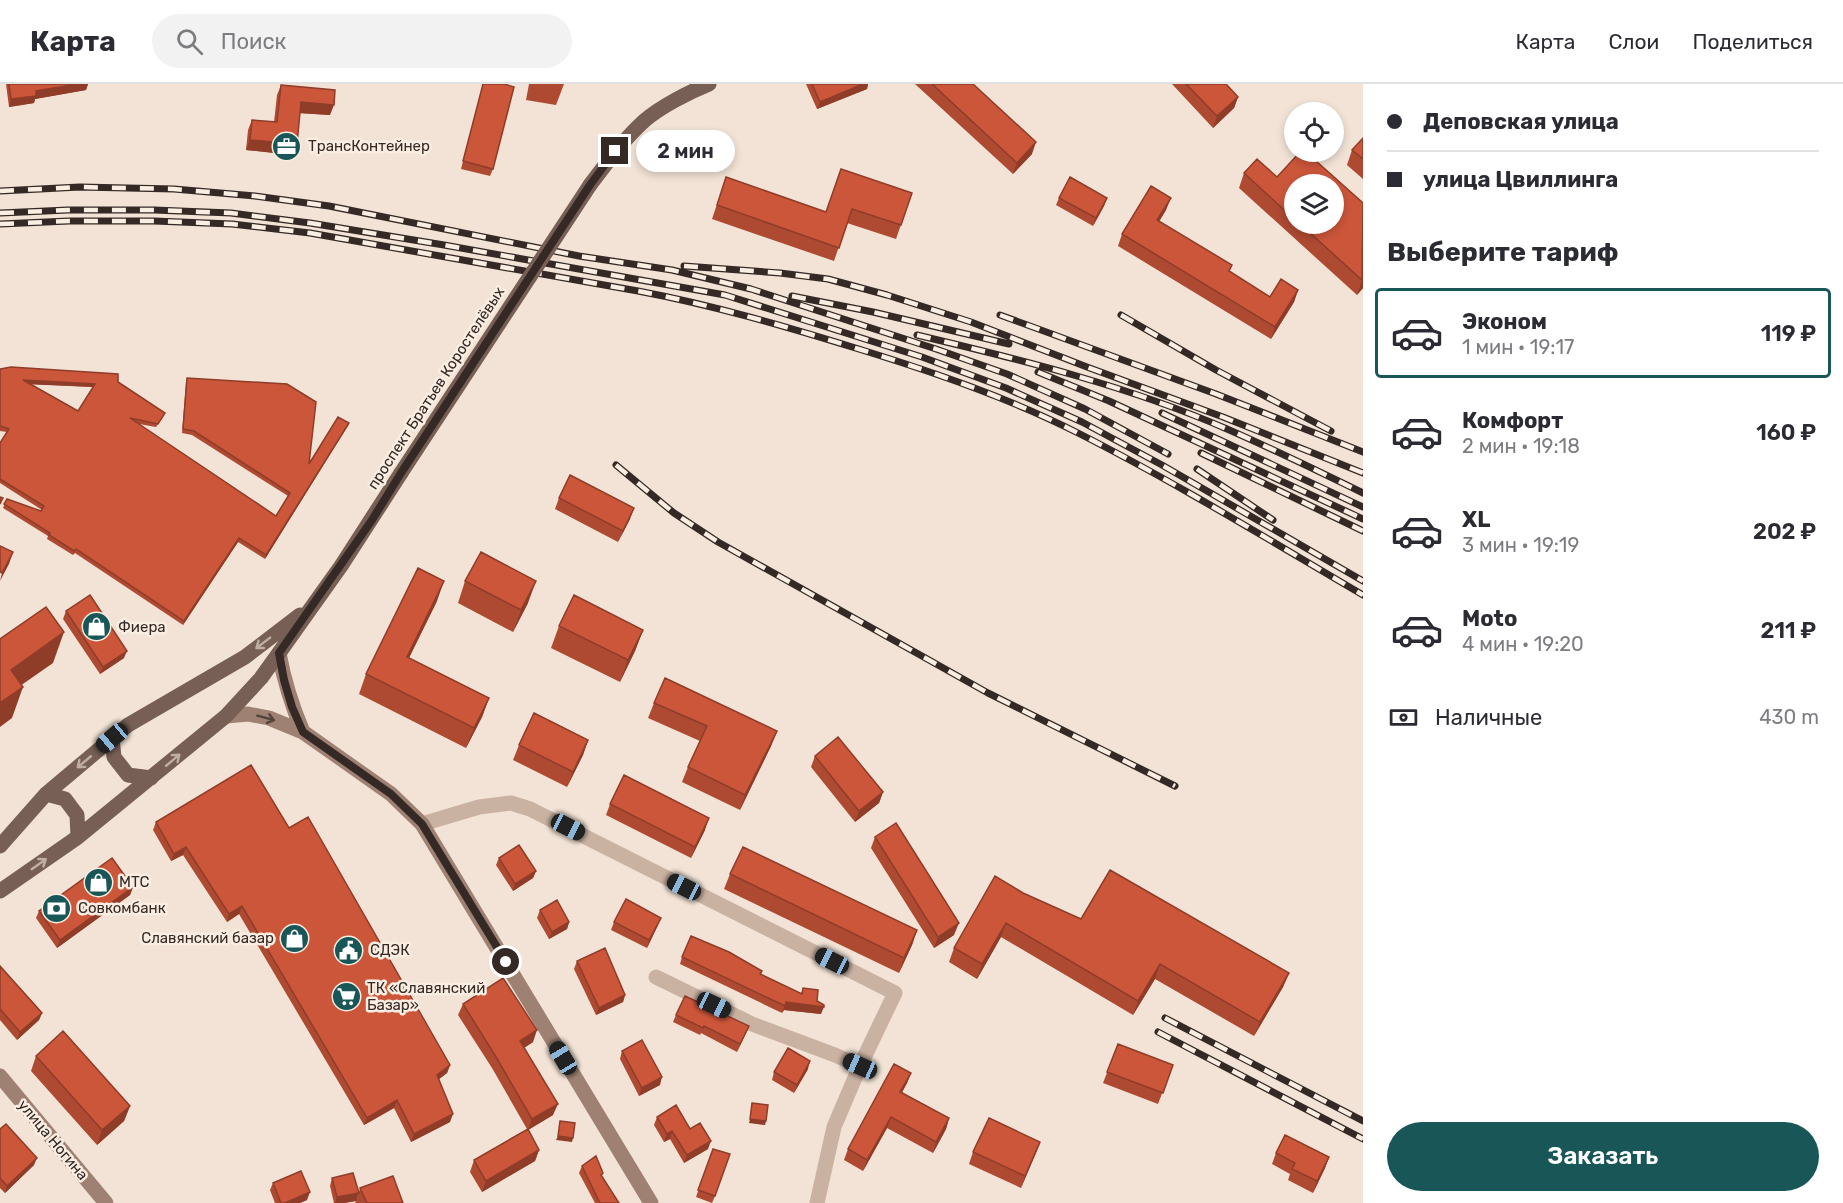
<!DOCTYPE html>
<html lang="ru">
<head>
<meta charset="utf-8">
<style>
  :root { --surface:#fff; --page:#f2f2f3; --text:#2b2b33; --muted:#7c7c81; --line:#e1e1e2; --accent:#195657 }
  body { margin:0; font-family:Rubik,sans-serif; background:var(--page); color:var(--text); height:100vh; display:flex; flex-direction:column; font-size:22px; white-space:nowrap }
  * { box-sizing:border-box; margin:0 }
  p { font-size:20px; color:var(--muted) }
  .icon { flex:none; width:33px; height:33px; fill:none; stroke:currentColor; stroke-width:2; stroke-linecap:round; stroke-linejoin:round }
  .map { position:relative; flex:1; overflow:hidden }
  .drawer { display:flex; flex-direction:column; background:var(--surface); width:480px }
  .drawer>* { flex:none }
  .top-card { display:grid; align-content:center; height:132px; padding:0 24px; background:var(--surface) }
  .controls { position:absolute; left:1284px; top:18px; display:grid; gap:12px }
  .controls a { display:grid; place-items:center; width:60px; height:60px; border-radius:50%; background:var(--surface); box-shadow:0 3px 9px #0003; font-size:30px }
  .end { position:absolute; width:27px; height:27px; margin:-14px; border:8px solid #342925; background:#fff; box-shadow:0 0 0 3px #fff }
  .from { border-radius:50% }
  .bubble { position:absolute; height:42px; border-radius:21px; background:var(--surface); box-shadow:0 3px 9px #0003; font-size:20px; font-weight:600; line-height:42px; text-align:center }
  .car { position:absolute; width:18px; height:36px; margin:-18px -9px; border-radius:8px; box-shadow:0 0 4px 2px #0007; background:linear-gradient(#222 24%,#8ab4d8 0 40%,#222 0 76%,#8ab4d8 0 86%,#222 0) }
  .top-card b { display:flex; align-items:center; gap:21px; height:57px; font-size:22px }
  .top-card b+b { border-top:2px solid var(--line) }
  .top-card i { width:15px; height:15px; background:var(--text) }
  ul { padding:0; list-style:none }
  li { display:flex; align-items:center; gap:18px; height:90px; margin:0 12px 9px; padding:0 12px; border:3px solid transparent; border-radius:6px }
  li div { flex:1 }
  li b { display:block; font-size:22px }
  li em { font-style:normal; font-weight:600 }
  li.on { border-color:var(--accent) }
  li>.icon { width:54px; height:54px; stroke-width:1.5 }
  h2 { padding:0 24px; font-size:27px; line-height:72px }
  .pay { display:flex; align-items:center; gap:15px; height:66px; padding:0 24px; font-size:22px }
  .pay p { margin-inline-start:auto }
  .button { display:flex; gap:12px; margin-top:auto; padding:12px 24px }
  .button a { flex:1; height:69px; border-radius:36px; background:var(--accent); color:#fff; font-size:24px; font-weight:600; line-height:69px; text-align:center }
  header { display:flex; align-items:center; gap:36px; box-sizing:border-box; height:84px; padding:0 30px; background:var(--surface); border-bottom:2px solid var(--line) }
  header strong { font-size:28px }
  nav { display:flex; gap:33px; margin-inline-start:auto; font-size:21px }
  .search { width:420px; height:54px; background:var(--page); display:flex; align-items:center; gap:15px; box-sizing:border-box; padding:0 21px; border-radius:33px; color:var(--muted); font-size:22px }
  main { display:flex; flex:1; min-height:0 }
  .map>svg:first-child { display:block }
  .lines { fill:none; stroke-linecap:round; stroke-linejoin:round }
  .street { stroke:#cab2a2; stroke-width:15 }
  .secondary { stroke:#9e8173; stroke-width:15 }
  .primary { stroke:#775f55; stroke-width:15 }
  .rail-casing { stroke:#342925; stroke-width:7 }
  .rail { stroke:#faeee2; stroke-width:4.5; stroke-dasharray:14; stroke-linecap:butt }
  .primary-bridge { stroke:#775f55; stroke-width:15 }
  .wall { fill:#af4a32; fill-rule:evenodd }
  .shaded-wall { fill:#8f3c29 }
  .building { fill:#cc563a; stroke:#8f3c29; stroke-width:1.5; fill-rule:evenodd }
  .oneway { stroke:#bfaea3 }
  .oneway2 { stroke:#54433c }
  .route { stroke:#342925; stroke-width:8 }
  .labels { text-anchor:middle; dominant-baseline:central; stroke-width:5; stroke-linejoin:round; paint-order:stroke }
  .poi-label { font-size:15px; fill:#342925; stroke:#faeee2; text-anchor:start }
  .street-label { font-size:15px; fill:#342925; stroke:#faeee2 }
</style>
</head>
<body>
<header>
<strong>Карта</strong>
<div class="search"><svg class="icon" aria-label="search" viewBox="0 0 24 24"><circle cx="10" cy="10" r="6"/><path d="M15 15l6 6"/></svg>Поиск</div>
<nav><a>Карта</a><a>Слои</a><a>Поделиться</a></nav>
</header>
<main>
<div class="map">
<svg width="1363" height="1119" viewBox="0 0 1363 1119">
  <rect width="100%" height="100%" fill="#f2e3d6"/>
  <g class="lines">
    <path class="street" d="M422 740 479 723 511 719 530 725 895 909 860 982 834 1043 817 1119
      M656 893 752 940 835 971 860 982"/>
    <path class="secondary" d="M279 569C284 597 292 622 303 648
      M226 632 248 630 269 634 303 648 391 710 422 740 651 1119
      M0 992 106 1119"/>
    <path class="primary" d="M590 101C607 79 623 56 644 37 660 23 689 8 709 0
      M112 654 114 673 128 691 151 694
      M46 710 65 715 77 731 78 753
      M0 762 46 710 128 641 245 573 300 531
      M0 807 78 753 226 632 261 594 279 569 341 482 401 389"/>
    <defs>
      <path id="rail" d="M0 107 80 103 174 105 255 112 329 122 579 172 672 186 751 205 936 265 1007 290 1085 325 1168 370
        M0 129 68 126H154L231 129 310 139 444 161 725 211 922 273 1006 304 1082 338 1162 381 1363 497
        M0 140 69 137H154L232 140 310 149 638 207C713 221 788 243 862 266 936 289 1009 314 1078 349 1175 398 1269 456 1363 511
        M684 182 780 189 828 195 887 211 971 238 1087 283 1223 333 1363 389
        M792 212 873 228 1009 260
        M1000 231 1216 310 1363 368
        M1121 231 1216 286 1331 347
        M917 251C1022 276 1128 302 1227 345 1273 365 1318 387 1363 409
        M1038 288 1109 317 1363 435
        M1162 329 1363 423
        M1201 369 1363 447
        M616 381 674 429 718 458 988 609 1175 702
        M1197 385 1273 436
        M1165 934 1363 1037
        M1158 948 1363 1055"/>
    </defs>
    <use href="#rail" class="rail-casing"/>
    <use href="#rail" class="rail"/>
    <path class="primary-bridge" d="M401 389 590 101"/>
  </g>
  <path class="wall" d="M6 0H88L86 6 35 15 34 19 9 23Z
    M483 0H504L493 85 490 92 461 85Z
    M529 0H564L556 21 526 16Z
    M806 0H868L867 5 817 25Z
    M915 0H973L1032 70 1013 90Z
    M1172 0H1226L1238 13 1234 24 1213 44Z
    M281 1 330 31 300 29 297 60 293 71 246 66 248 46 252 36 274 38 277 11Z
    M1363 54V95L1347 81 1352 66Z
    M1244 89 1277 93 1363 119V204L1357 211 1239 104ZM1294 100 1334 140H1294Z
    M726 93 826 128 912 109 896 155 847 139 834 177 712 135Z
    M1059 114H1107L1104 122 1093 142 1056 121Z
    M1166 126 1159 137 1230 188 1270 213 1298 206 1294 218 1271 255 1118 162 1122 150Z
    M0 285 118 298 163 333 156 343 139 340 276 432 288 412 192 351 182 349 186 298 187 294 309 380 349 339 347 343 265 475 238 458 183 541 75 469 73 471 47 455 48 452 3 424 7 415 41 427 42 426 0 399V360L7 348 0 347ZM31 300 93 303 78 327Z
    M559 414 630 435 618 458 555 425Z
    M465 497 528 519 513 548 458 519Z
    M437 517 409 574 489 614 482 633 466 664 359 610 366 590Z
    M66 527 124 574 100 590 63 535Z
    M559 542 643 546 635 567 620 598 551 564Z
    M654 619 777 647 771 662 740 726 682 698 688 683 700 657 648 634Z
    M588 656 583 671 567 703 513 676 519 661Z
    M815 672 883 708 879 719 855 738 811 683Z
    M610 720 705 746 691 774 606 731Z
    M156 738 289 744 450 981 447 989 439 995 450 1038 411 1058 394 1024 364 1041 239 830 227 838 183 771 171 777 153 746Z
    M875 753 954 851 934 864 871 764Z
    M499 774 536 787 533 794 513 807 496 781Z
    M730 790 917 846 912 861 899 889 724 805Z
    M133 803 130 811 57 864 36 834 39 827Z
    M1023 809 1081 835 1289 889 1283 903 1254 952 1155 895 1133 931 1001 853 977 895 949 878 954 864Z
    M540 826 569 838 567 845 549 855 537 834Z
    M614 838 658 841 647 864 611 846Z
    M682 873 762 887 761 891 801 910 803 904 817 917 821 930 784 926 782 929 680 880Z
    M577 877 625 911 623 918 596 931 574 885Z
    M0 882 42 929 39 936 17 956 0 936Z
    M463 920 533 958 524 964 553 1031 528 1046 539 1066 535 1077 482 1108 470 1088 474 1076 527 1045 492 984 458 931Z
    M676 931 749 942 737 968 701 949 700 951 673 938Z
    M1118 960 1173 981 1158 1020 1103 999Z
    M622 967 660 1001 639 1012 620 975Z
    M36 972 130 1022 124 1037 97 1061 31 987Z
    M808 985 794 1009 772 996 774 988Z
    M911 989 907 999 902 1008 949 1034 946 1045 933 1069 887 1044 863 1087 844 1076 848 1065Z
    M657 1033 690 1045 708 1065 684 1079 670 1055 664 1058 654 1041Z
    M0 1045 34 1081 5 1109 0 1104Z
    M1040 1058 1021 1104 969 1080 973 1068Z
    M713 1065 715 1112 712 1119 696 1113Z
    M1276 1069 1329 1073 1325 1084 1313 1109 1288 1096 1290 1090 1272 1080Z
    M582 1082 603 1089 602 1092 619 1119H595L579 1089Z
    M332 1094 359 1108 360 1104 403 1119H355L356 1117 344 1119H334L330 1102Z
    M273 1099 307 1116 300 1119H275L270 1106Z"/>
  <path class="shaded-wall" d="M78 0H88L86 6 35 15 34 19 9 23 11 15 36 7Z
    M863 0H868L867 5 817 25 820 18Z
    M1238 13 1234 24 1213 44 1217 32Z
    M301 18 334 21 330 31 297 29Z
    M250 56 297 60 293 71 246 66Z
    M1036 58 1032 70 1013 90 1017 79Z
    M1107 114 1104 122 1093 142 1096 134Z
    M1171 114 1166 126 1153 148 1157 136Z
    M1363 195V204L1357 211 1362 196Z
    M1298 206 1294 218 1271 255 1275 243Z
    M23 296 95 300 94 303 22 300Z
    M349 339 347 343 265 475 266 471Z
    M634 424 630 435 618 458 623 447Z
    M239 454 238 458 183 541 184 537Z
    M13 468 9 480 0 497 2 489Z
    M444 497 437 517 400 592 407 573Z
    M536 497 528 519 513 548 521 526Z
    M643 546 635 567 620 598 628 576Z
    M64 548 53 579 0 616 11 586Z
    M127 567 124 574 100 590 103 583Z
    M23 603 12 634 0 643V619Z
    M489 614 482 633 466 664 474 644Z
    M777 647 771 662 740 726 745 711Z
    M588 656 583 671 567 703 573 688Z
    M883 708 879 719 855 738 859 727Z
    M709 734 705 746 691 774 695 763Z
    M186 763 183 771 171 777 174 770Z
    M536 787 533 794 513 807 515 800Z
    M133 803 130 811 57 864 60 856Z
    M242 822 239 830 227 838 229 830Z
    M661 834 658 841 647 864 649 856Z
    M569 838 567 845 549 855 552 848Z
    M959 839 954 851 934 864 938 853Z
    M1006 839 1001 853 977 895 982 880Z
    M917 846 912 861 899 889 904 874Z
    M1160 880 1155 895 1133 931 1138 917Z
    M1289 889 1283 903 1254 952 1260 938Z
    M625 911 623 918 596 931 599 924Z
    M786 918 824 923 821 930 784 926 782 929Z
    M42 929 39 936 17 956 20 948Z
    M749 942 746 949 737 968 740 960Z
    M537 946 533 958 516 969 520 957Z
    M810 977 808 985 794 1009 797 1001Z
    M450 981 447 989 434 999 437 991Z
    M911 989 907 999 897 1018 900 1008Z
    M662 993 660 1001 639 1012 642 1004Z
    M397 1016 394 1024 364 1041 367 1034Z
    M558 1020 553 1031 528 1046 532 1035Z
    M130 1022 124 1037 97 1061 102 1046Z
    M453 1030 450 1038 411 1058 414 1050Z
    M891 1033 887 1044 863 1087 867 1076Z
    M949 1034 946 1045 933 1069 936 1058Z
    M750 1035 766 1037 765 1041 749 1039Z
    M672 1047 670 1055 664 1058 667 1050Z
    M558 1052 573 1054 572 1058 556 1056Z
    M711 1057 708 1065 684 1079 687 1071Z
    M1040 1058 1036 1069 1021 1104 1025 1092Z
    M539 1066 535 1077 482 1108 486 1097Z
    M1329 1073 1325 1084 1313 1109 1317 1097Z
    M37 1074 34 1081 5 1109 7 1102Z
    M310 1108 307 1116 300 1119H285Z
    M358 1109 356 1117 344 1119H335L337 1113Z"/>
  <path class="building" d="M9 0H78L36 7V12L11 15Z
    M483 0H504L514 3 493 85 463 77Z
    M812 0H863L820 18Z
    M932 0H973L1036 58 1017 79Z
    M1186 0H1226L1238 13 1217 32Z
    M281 1 335 6 334 21 301 18 297 60 250 56 252 36 277 38Z
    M1363 54V75L1352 66Z
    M1300 68H1306L1363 119 1362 196 1300 140H1334V100H1294V135L1244 89 1257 75 1277 93Z
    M841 85 912 109 901 141 852 125 839 164 717 121 726 93 826 128Z
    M1070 93 1107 114 1096 134 1059 114Z
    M1151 102 1171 114 1157 136 1232 181 1229 187 1270 213 1281 195 1298 206 1275 243 1122 150Z
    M11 283 118 290V298L165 329 158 340 130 334 276 432 290 409 194 347 183 345 187 294 287 300 316 318 309 380 338 333 349 339 266 471 239 454 184 537 76 465 74 467 49 451 50 449 4 420 7 415 41 427 44 422 0 395V359L9 345 0 342V285ZM23 296 95 300 78 327Z
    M570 391 634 424 623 447 559 414Z
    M0 413 3 414 0 420Z
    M0 462 13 468 2 489 0 488Z
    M481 468 536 497 521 526 465 497Z
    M418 484 444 497 407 573 489 614 474 644 366 590Z
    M90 511 127 567 103 583 66 527Z
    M574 511 643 546 628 576 559 542Z
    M46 523 64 548 11 586 23 603 0 619V555Z
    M665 594 777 647 745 711 688 683 707 642 654 619Z
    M534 629 588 656 573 688 519 661Z
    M838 653 883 708 859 727 815 672Z
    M251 681 289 744 308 733 450 981 437 991 453 1030 414 1050 397 1016 367 1034 242 822 229 830 186 763 174 770 156 738Z
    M624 691 709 734 695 763 610 720Z
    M896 739 959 839 938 853 875 753Z
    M519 761 536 787 515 800 499 774Z
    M743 763 917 846 904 874 730 790Z
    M112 774 133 803 60 856 39 827Z
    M1110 786 1289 889 1260 938 1160 880 1138 917 1006 839 982 880 954 864 995 792 1023 809 1081 835Z
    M626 815 661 834 649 856 614 838Z
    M557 816 569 838 552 848 540 826Z
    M691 852 729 868 762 887 760 890 802 910 803 904 818 906 817 917 824 921V923L786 918 785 922 682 873Z
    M605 864 625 911 599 924 577 877Z
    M0 882 42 929 20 948 0 925Z
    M503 894 537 946 520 957 558 1020 532 1035 496 973 463 920Z
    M685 912 749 942 740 960 704 942 703 944 676 931Z
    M63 947 130 1022 102 1046 36 972Z
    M642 956 662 993 642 1004 622 967Z
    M1118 960 1173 981 1163 1009 1107 988Z
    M788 964 810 977 797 1001 774 988Z
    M894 980 911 989 900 1008 949 1034 936 1058 891 1033 867 1076 848 1065Z
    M752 1019 768 1021 766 1037 750 1035Z
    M676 1021 690 1045 700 1039 711 1057 687 1071 672 1047 667 1050 657 1033Z
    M989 1034 1040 1058 1025 1092 973 1068Z
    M560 1037 575 1039 573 1054 558 1052Z
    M6 1040 37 1074 7 1102 0 1094V1045Z
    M528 1045 539 1066 486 1097 474 1076Z
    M1285 1051 1329 1073 1317 1097 1292 1085 1295 1079 1276 1069Z
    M713 1065 730 1070 715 1112 698 1106Z
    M596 1072 603 1089 601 1091 619 1119H600L582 1082Z
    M301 1087 310 1108 285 1119H281L273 1099Z
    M353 1089 359 1109 337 1113 332 1094Z
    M393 1092 403 1119H367L360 1104Z"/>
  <defs><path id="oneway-shaft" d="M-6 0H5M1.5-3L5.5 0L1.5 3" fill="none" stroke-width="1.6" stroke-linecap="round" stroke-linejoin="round" transform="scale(1.5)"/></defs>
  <g class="oneway">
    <use href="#oneway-shaft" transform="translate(263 559) rotate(143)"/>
    <use href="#oneway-shaft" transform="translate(173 676) rotate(-40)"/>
    <use href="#oneway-shaft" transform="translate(84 678) rotate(140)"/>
    <use href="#oneway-shaft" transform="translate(39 780) rotate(-35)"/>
  </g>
  <use class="oneway2" href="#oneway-shaft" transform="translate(266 634) rotate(15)"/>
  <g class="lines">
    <path class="route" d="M506 878 422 740 391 710 303 648 292 623 284 596 279 569 372 436 401 389 590 101 615 67"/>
  </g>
  <defs>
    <symbol id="office-disc" viewBox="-11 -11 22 22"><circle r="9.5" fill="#195657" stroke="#faeee2"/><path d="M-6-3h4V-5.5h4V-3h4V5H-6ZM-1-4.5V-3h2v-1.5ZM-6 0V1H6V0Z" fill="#fff"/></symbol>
    <symbol id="shop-disc" viewBox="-11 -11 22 22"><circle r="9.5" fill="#195657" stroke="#faeee2"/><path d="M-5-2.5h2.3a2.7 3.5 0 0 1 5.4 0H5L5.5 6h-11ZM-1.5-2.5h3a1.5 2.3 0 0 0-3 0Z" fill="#fff"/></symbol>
    <symbol id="bank-disc" viewBox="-11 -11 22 22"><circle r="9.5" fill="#195657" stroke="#faeee2"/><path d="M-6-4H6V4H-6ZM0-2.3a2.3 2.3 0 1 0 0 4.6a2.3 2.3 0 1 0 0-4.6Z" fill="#fff"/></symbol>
    <symbol id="civic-disc" viewBox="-11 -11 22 22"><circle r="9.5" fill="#195657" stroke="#faeee2"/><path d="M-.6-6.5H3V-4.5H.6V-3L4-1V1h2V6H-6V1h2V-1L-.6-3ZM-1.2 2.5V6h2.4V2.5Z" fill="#fff"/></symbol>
    <symbol id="supermarket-disc" viewBox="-11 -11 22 22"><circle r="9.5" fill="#195657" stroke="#faeee2"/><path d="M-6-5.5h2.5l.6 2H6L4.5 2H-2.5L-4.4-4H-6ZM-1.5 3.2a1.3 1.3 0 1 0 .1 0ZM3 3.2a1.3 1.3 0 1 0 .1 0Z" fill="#fff"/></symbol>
  </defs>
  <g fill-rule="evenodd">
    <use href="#office-disc" x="270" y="46" width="33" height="33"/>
    <use href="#shop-disc" x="80" y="526" width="33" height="33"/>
    <use href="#shop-disc" x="82" y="782" width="33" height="33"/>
    <use href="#bank-disc" x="40" y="808" width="33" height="33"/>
    <use href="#shop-disc" x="278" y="838" width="33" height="33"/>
    <use href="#civic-disc" x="332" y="850" width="33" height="33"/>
    <use href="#supermarket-disc" x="330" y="896" width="33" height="33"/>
  </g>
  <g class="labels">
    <g class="poi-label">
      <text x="308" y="62">ТрансКонтейнер</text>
      <text x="118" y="543">Фиера</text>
      <text x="119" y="798">МТС</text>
      <text x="78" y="824">Совкомбанк</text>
      <text x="274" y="854" text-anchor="end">Славянский базар</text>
      <text x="370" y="866">СДЭК</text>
      <text x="367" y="904">ТК «Славянский<tspan x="367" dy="17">Базар»</tspan></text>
    </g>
    <g class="street-label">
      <text transform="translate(436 304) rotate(-57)">проспект Братьев Коростелёвых</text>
      <text transform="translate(53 1056) rotate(50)">улица Ногина</text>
    </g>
  </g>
</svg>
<div class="controls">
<a><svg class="icon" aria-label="locate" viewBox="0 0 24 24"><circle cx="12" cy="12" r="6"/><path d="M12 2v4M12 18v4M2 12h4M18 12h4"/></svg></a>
<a><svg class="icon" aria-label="layers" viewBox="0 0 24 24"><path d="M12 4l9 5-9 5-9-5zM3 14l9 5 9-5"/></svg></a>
</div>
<i class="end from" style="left:506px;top:878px"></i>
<i class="end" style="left:615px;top:67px"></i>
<div class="bubble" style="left:636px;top:46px;width:99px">2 мин</div>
<i class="car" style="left:112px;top:654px;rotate:230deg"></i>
<i class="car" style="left:568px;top:743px;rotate:117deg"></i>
<i class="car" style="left:684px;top:803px;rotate:297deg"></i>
<i class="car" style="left:832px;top:877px;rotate:297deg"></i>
<i class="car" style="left:714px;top:921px;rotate:115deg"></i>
<i class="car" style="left:563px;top:974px;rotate:329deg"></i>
<i class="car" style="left:860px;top:982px;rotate:294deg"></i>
</div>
<section class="drawer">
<div class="top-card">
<b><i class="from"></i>Деповская улица</b>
<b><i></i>улица Цвиллинга</b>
</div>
<h2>Выберите тариф</h2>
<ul>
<li class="on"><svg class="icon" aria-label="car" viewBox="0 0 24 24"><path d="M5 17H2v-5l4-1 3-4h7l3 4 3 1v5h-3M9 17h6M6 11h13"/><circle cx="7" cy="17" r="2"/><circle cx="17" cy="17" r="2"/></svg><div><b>Эконом</b><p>1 мин · 19:17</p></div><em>119 ₽</em></li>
<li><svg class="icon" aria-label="car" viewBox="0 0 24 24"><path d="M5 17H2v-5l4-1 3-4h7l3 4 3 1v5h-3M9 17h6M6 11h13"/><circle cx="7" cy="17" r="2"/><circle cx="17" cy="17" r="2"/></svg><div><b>Комфорт</b><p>2 мин · 19:18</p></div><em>160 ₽</em></li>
<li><svg class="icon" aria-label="car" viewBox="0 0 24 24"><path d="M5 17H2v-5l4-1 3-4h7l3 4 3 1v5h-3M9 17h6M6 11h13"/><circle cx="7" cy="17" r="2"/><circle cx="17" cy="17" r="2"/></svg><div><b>XL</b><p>3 мин · 19:19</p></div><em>202 ₽</em></li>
<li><svg class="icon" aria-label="car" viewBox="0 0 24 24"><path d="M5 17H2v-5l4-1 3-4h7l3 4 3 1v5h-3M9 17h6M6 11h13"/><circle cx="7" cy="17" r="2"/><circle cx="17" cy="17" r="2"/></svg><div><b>Moto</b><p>4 мин · 19:20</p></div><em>211 ₽</em></li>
</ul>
<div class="pay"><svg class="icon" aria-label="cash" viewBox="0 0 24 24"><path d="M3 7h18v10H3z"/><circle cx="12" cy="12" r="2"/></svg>Наличные<p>430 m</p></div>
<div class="button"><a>Заказать</a></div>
</section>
</main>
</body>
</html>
